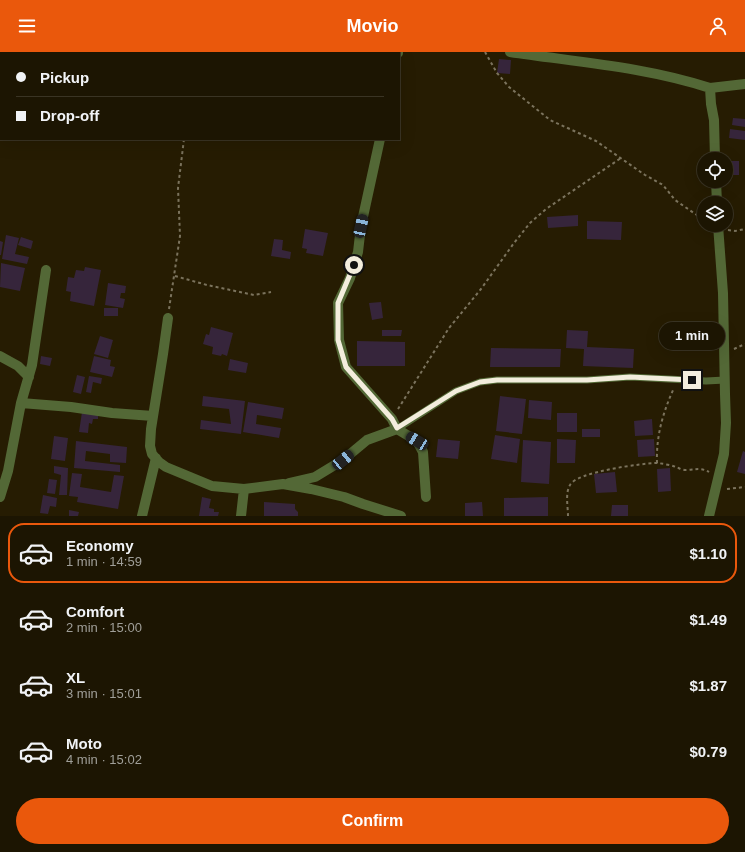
<!DOCTYPE html>
<html lang="en">
<head>
<meta charset="utf-8">
<style>
  :root { --surface:#1c1502; --page:#292211; --text:#f1f3f6; --muted:#a09f99; --line:#3a3424; --accent:#ea580c }
  body { margin:0; font-family:Arial,sans-serif; background:var(--page); color:var(--text); height:100vh; display:flex; flex-direction:column; font-size:15px; white-space:nowrap }
  * { box-sizing:border-box; margin:0 }
  p { font-size:13px; color:var(--muted) }
  .icon { flex:none; width:22px; height:22px; fill:none; stroke:currentColor; stroke-width:2; stroke-linecap:round; stroke-linejoin:round }
  .map { position:relative; height:464px; overflow:hidden }
  .sheet { display:flex; flex-direction:column; background:var(--surface); flex:1 }
  .sheet>* { flex:none }
  .hud { position:absolute; left:0px; top:0px; width:400px; height:88px; box-shadow:0 4px 16px #0002,0 0 0 1px var(--line); display:grid; align-content:center; height:88px; padding:0 16px; background:var(--surface) }
  .controls { position:absolute; left:697px; top:100px; display:grid; gap:8px }
  .controls a { display:grid; place-items:center; width:36px; height:36px; border-radius:50%; background:var(--surface); box-shadow:0 4px 16px #0002,0 0 0 1px var(--line); font-size:20px }
  .end { position:absolute; width:18px; height:18px; margin:-9px; border:5px solid #f3eddd; background:#111; box-shadow:0 0 0 2px #111 }
  .from { border-radius:50% }
  .bubble { position:absolute; height:28px; border-radius:14px; background:var(--surface); box-shadow:0 4px 16px #0002,0 0 0 1px var(--line); font-size:13px; font-weight:600; line-height:28px; text-align:center }
  .car { position:absolute; width:12px; height:24px; margin:-12px -6px; border-radius:5px; box-shadow:0 0 3px 1px #0007; background:linear-gradient(#222 24%,#8ab4d8 0 40%,#222 0 76%,#8ab4d8 0 86%,#222 0) }
  .hud b { display:flex; align-items:center; gap:14px; height:38px; font-size:15px }
  .hud b+b { border-top:1px solid var(--line) }
  .hud i { width:10px; height:10px; background:var(--text) }
  ul { padding:7px 0 0; list-style:none }
  li { display:flex; align-items:center; gap:12px; height:60px; margin:0 8px 6px; padding:0 8px; border:2px solid transparent; border-radius:16px }
  li div { flex:1 }
  li b { display:block; font-size:15px }
  li em { font-style:normal; font-weight:600 }
  li.active { border-color:var(--accent) }
  li>.icon { width:36px; height:36px; stroke-width:1.5 }
  .cta { display:flex; gap:8px; margin-top:auto; padding:8px 16px }
  .cta a { flex:1; height:46px; border-radius:24px; background:var(--accent); color:#fff; font-size:16px; font-weight:600; line-height:46px; text-align:center }
  header { display:flex; justify-content:space-between; align-items:center; height:52px; padding:0 16px; background:var(--accent); color:#fff; font-size:18px; font-weight:600 }
  .map>svg:first-child { display:block }
  .building { fill:#36253b }
  .lines { fill:none; stroke-linecap:round; stroke-linejoin:round }
  .path { stroke:#7b735d; stroke-width:2; stroke-dasharray:3 3; stroke-linecap:butt }
  .lane { stroke:#536836; stroke-width:7 }
  .street { stroke:#536836; stroke-width:10 }
  .route { stroke:#f3eddd; stroke-width:5 }
</style>
</head>
<body>
<header><svg class="icon" aria-label="menu" viewBox="0 0 24 24"><path d="M4 6h16M4 12h16M4 18h16"/></svg>Movio<svg class="icon" aria-label="person" viewBox="0 0 24 24"><circle cx="12" cy="8" r="4"/><path d="M4 21q1-7 8-7t8 7"/></svg></header>
<div class="map">
<svg width="745" height="464" viewBox="0 0 745 464">
  <rect width="100%" height="100%" fill="#261c02"/>
  <path class="building" d="M499 7 511 8 510 22 497 21Z
    M733 66 745 67V75L732 73Z
    M730 77 745 79V88L729 86Z
    M727 109H739V123H727Z
    M578 163V174L548 176 547 165Z
    M587 169 622 170 621 188 587 187Z
    M305 177 328 181 323 204 306 201 307 197 302 196Z
    M6 183 19 186 15 202 29 205 27 212 2 207Z
    M21 185 33 189 31 197 18 193Z
    M274 187 283 188 282 198 291 200 290 207 271 204Z
    M0 189 3 190 1 203H0Z
    M1 211 25 216 20 239 0 235Z
    M85 215 101 218 94 254 70 249 71 240 66 239 68 225 74 226 76 218 84 219Z
    M108 231 126 234 125 241H121L120 246 125 247 123 256 105 253Z
    M381 250 383 266 372 268 369 251Z
    M104 256H118V264H104Z
    M211 275 233 281 227 304 222 302 221 304 212 302 213 295 203 292 206 282 209 283Z
    M382 278H402L401 284H382Z
    M567 278 588 279 587 295 634 297 633 316 583 314 584 297 566 296Z
    M100 284 113 288 108 306 94 302Z
    M357 289 405 290V314H357Z
    M491 296 561 297 560 315H490Z
    M41 304 52 306 50 314 40 312Z
    M94 304 111 308 110 314 115 315 112 325 90 320Z
    M230 307 248 311 246 321 228 318Z
    M77 323 85 325 81 342 73 340Z
    M89 324 102 326 101 332 93 330 91 341 86 340Z
    M203 344 245 349 241 382 200 377 201 368 231 372 229 357 202 354Z
    M500 344 526 347 522 382 496 379Z
    M529 348 552 350 551 368 528 366Z
    M248 350 284 356 282 367 257 363 256 372 281 376 279 386 243 380Z
    M82 360 98 362V367H93L92 372 89 371 88 381 79 380Z
    M557 361H577V380H557Z
    M652 367 653 383 635 384 634 369Z
    M582 377H600V385H582Z
    M495 383 520 387 517 411 491 407Z
    M54 384 68 386 65 409 51 407Z
    M438 387 460 389 458 407 436 405Z
    M557 387 576 388 575 411H557Z
    M654 387 655 404 638 405 637 388Z
    M523 388 551 390 549 432 521 430Z
    M76 389 127 395 126 411 110 410V402L86 399 85 409 120 413V420L74 416Z
    M743 399 745 400V422L737 420Z
    M54 414 68 416 67 443H59L61 423 54 421Z
    M670 416 671 439 658 440 657 417Z
    M615 420 617 440 596 441 594 422Z
    M72 421 82 422 80 435 111 440 114 423 124 424 118 457 77 450 78 445 69 444Z
    M49 427 57 428 55 442 47 441Z
    M43 443 57 446 56 455 50 454 48 462 40 461Z
    M202 445 211 447 209 456 214 457V460H219L218 464H199Z
    M548 445V464H504V446Z
    M264 450 295 452V457L298 460V464H264Z
    M482 450 483 464H465V451Z
    M612 453H628V464H611Z
    M69 458 79 460 78 464H69Z"/>
  <g class="lines">
    <path class="path" d="M485 0 497 21 509 35 550 68 596 89 645 123 663 133 675 148 704 168
      M196 1V0
      M728 178 735 179 745 177
      M175 224 207 233 254 243 271 240
      M169 257 180 184 178 136 184 87
      M734 297 745 292
      M398 357 449 276 481 237 514 191 530 171 546 157 621 106
      M657 411C656 384 663 360 674 336
      M727 437 745 435
      M568 464C568 455 565 441 570 433 576 420 643 411 658 411 664 412 671 413 676 415 679 416 682 418 685 418 694 418 701 415 709 420"/>
    <path class="lane" d="M397 377 456 339 480 330 497 328H587L630 325 706 329 725 328"/>
    <path class="street" d="M510 0C577 10 646 15 710 36
      M398 1V0
      M380 87 361 174 358 200 350 226 338 251 339 288 346 315 392 367 397 377 417 389 423 400 426 445
      M715 107 714 68 711 52 710 36 745 32
      M716 129 717 151
      M168 266 163 302 151 377 150 394 152 402 159 410 166 415 212 434 244 437 283 432 311 437 344 445 363 452 401 464
      M0 304 18 314 29 325
      M21 351 71 355 112 361 153 364
      M289 431 315 425 343 408 367 388 397 377
      M0 445 8 419 21 351 32 313 46 218
      M142 464 156 406
      M241 464 244 437
      M709 464 724 402 726 371 725 342 723 241 718 173"/>
  </g>
  <g class="lines">
    <path class="route" d="M354 213 338 251V288L346 315 392 367 397 376 456 339 480 330 497 328H587L630 325 692 328"/>
  </g>
</svg>
<div class="controls">
<a><svg class="icon" aria-label="locate" viewBox="0 0 24 24"><circle cx="12" cy="12" r="6"/><path d="M12 2v4M12 18v4M2 12h4M18 12h4"/></svg></a>
<a><svg class="icon" aria-label="layers" viewBox="0 0 24 24"><path d="M12 4l9 5-9 5-9-5zM3 14l9 5 9-5"/></svg></a>
</div>
<i class="end from" style="left:354px;top:213px"></i>
<i class="end" style="left:692px;top:328px"></i>
<div class="bubble" style="left:659px;top:270px;width:66px">1 min</div>
<i class="car" style="left:361px;top:174px;rotate:12deg"></i>
<i class="car" style="left:417px;top:389px;rotate:301deg"></i>
<i class="car" style="left:343px;top:408px;rotate:51deg"></i>
<div class="hud">
<b><i class="from"></i>Pickup</b>
<b><i></i>Drop-off</b>
</div>
</div>
<section class="sheet">
<ul>
<li class="active"><svg class="icon" aria-label="car" viewBox="0 0 24 24"><path d="M5 17H2v-5l4-1 3-4h7l3 4 3 1v5h-3M9 17h6M6 11h13"/><circle cx="7" cy="17" r="2"/><circle cx="17" cy="17" r="2"/></svg><div><b>Economy</b><p>1 min · 14:59</p></div><em>$1.10</em></li>
<li><svg class="icon" aria-label="car" viewBox="0 0 24 24"><path d="M5 17H2v-5l4-1 3-4h7l3 4 3 1v5h-3M9 17h6M6 11h13"/><circle cx="7" cy="17" r="2"/><circle cx="17" cy="17" r="2"/></svg><div><b>Comfort</b><p>2 min · 15:00</p></div><em>$1.49</em></li>
<li><svg class="icon" aria-label="car" viewBox="0 0 24 24"><path d="M5 17H2v-5l4-1 3-4h7l3 4 3 1v5h-3M9 17h6M6 11h13"/><circle cx="7" cy="17" r="2"/><circle cx="17" cy="17" r="2"/></svg><div><b>XL</b><p>3 min · 15:01</p></div><em>$1.87</em></li>
<li><svg class="icon" aria-label="car" viewBox="0 0 24 24"><path d="M5 17H2v-5l4-1 3-4h7l3 4 3 1v5h-3M9 17h6M6 11h13"/><circle cx="7" cy="17" r="2"/><circle cx="17" cy="17" r="2"/></svg><div><b>Moto</b><p>4 min · 15:02</p></div><em>$0.79</em></li>
</ul>
<div class="cta"><a>Confirm</a></div>
</section>
</body>
</html>
